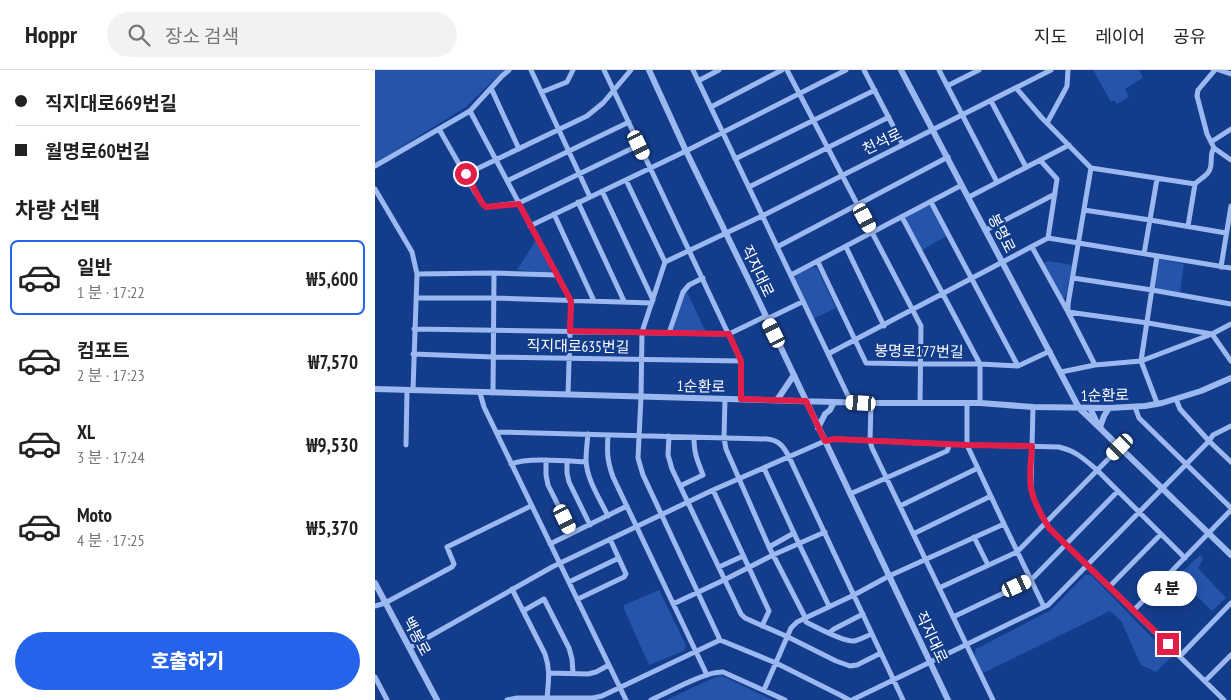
<!DOCTYPE html>
<html lang="ko">
<head>
<meta charset="utf-8">
<style>
  :root { --surface:#fff; --page:#f2f2f2; --text:#222; --muted:#767676; --line:#e0e0e0; --accent:#2563eb }
  body { margin:0; font-family:"PT Sans Narrow","Noto Sans KR",sans-serif; background:var(--page); color:var(--text); height:100vh; display:flex; flex-direction:column; font-size:19px; white-space:nowrap }
  * { box-sizing:border-box; margin:0 }
  p { font-size:16px; color:var(--muted) }
  .icon { flex:none; width:28px; height:28px; fill:none; stroke:currentColor; stroke-width:2; stroke-linecap:round; stroke-linejoin:round }
  .map { position:relative; flex:1; overflow:hidden }
  .drawer { display:flex; flex-direction:column; background:var(--surface); width:375px }
  .drawer>* { flex:none }
  .guide { display:grid; align-content:center; height:110px; padding:0 15px; background:var(--surface) }
  .end { position:absolute; width:22px; height:22px; margin:-11px; border:6px solid #e11d48; background:#fff; box-shadow:0 0 0 2px #fff }
  .from { border-radius:50% }
  .bubble { position:absolute; height:35px; border-radius:18px; background:var(--surface); box-shadow:0 2px 8px #0003; font-size:16px; font-weight:800; line-height:35px; text-align:center }
  .car { position:absolute; width:15px; height:30px; margin:-15px -8px; border-radius:6px; box-shadow:0 0 4px 1px #0007; background:linear-gradient(#fff 24%,#345 0 40%,#fff 0 76%,#345 0 86%,#fff 0) }
  .guide b { display:flex; align-items:center; gap:18px; height:48px; font-size:19px }
  .guide b+b { border-top:1px solid var(--line) }
  .guide i { width:12px; height:12px; background:var(--text) }
  ul { padding:0; list-style:none }
  li { display:flex; align-items:center; gap:15px; height:75px; margin:0 10px 8px; padding:0 5px; border:2px solid transparent; border-radius:8px }
  li div { flex:1 }
  li b { display:block; font-size:19px }
  li em { font-style:normal; font-weight:800 }
  li.selected { border-color:var(--accent) }
  li>.icon { width:45px; height:45px; stroke-width:1.5 }
  h2 { padding:0 15px; font-size:22px; line-height:60px }
  .primary-button { display:flex; gap:10px; margin-top:auto; padding:10px 15px }
  .primary-button a { flex:1; height:58px; border-radius:30px; background:var(--accent); color:#fff; font-size:20px; font-weight:800; line-height:58px; text-align:center }
  header { display:flex; align-items:center; gap:30px; box-sizing:border-box; height:70px; padding:0 25px; background:var(--surface); border-bottom:1px solid var(--line) }
  header strong { font-size:24px }
  nav { display:flex; gap:28px; margin-inline-start:auto; font-size:18px }
  .search { width:350px; height:45px; background:var(--page); display:flex; align-items:center; gap:12px; box-sizing:border-box; padding:0 18px; border-radius:28px; color:var(--muted); font-size:19px }
  main { display:flex; flex:1; min-height:0 }
  .map>svg:first-child { display:block }
  .green { fill:#2554aa }
  .lines { fill:none; stroke-linecap:round; stroke-linejoin:round }
  .minor { stroke:#9bb9f0; stroke-width:5 }
  .tertiary { stroke:#9bb9f0; stroke-width:6 }
  .route { stroke:#e11d48; stroke-width:6 }
  .labels { text-anchor:middle; dominant-baseline:central; stroke-width:4.5; stroke-linejoin:round; paint-order:stroke }
  .street-label { font-size:15px; fill:#fff; stroke:#133c8b }
</style>
</head>
<body>
<header>
<strong>Hoppr</strong>
<div class="search"><svg class="icon" aria-label="search" viewBox="0 0 24 24"><circle cx="10" cy="10" r="6"/><path d="M15 15l6 6"/></svg>장소 검색</div>
<nav><a>지도</a><a>레이어</a><a>공유</a></nav>
</header>
<main>
<section class="drawer">
<div class="guide">
<b><i class="from"></i>직지대로669번길</b>
<b><i></i>월명로60번길</b>
</div>
<h2>차량 선택</h2>
<ul>
<li class="selected"><svg class="icon" aria-label="car" viewBox="0 0 24 24"><path d="M5 17H2v-5l4-1 3-4h7l3 4 3 1v5h-3M9 17h6M6 11h13"/><circle cx="7" cy="17" r="2"/><circle cx="17" cy="17" r="2"/></svg><div><b>일반</b><p>1 분 · 17:22</p></div><em>₩5,600</em></li>
<li><svg class="icon" aria-label="car" viewBox="0 0 24 24"><path d="M5 17H2v-5l4-1 3-4h7l3 4 3 1v5h-3M9 17h6M6 11h13"/><circle cx="7" cy="17" r="2"/><circle cx="17" cy="17" r="2"/></svg><div><b>컴포트</b><p>2 분 · 17:23</p></div><em>₩7,570</em></li>
<li><svg class="icon" aria-label="car" viewBox="0 0 24 24"><path d="M5 17H2v-5l4-1 3-4h7l3 4 3 1v5h-3M9 17h6M6 11h13"/><circle cx="7" cy="17" r="2"/><circle cx="17" cy="17" r="2"/></svg><div><b>XL</b><p>3 분 · 17:24</p></div><em>₩9,530</em></li>
<li><svg class="icon" aria-label="car" viewBox="0 0 24 24"><path d="M5 17H2v-5l4-1 3-4h7l3 4 3 1v5h-3M9 17h6M6 11h13"/><circle cx="7" cy="17" r="2"/><circle cx="17" cy="17" r="2"/></svg><div><b>Moto</b><p>4 분 · 17:25</p></div><em>₩5,370</em></li>
</ul>
<div class="primary-button"><a>호출하기</a></div>
</section>
<div class="map">
<svg width="856" height="630" viewBox="0 0 856 630">
  <rect width="100%" height="100%" fill="#133c8b"/>
  <path class="green" d="M0 0H129L91 37 0 93Z
    M718 0H764L768 8 750 19 754 27 742 34 739 30 736 32Z
    M552 135 557 137 572 166 547 180 531 150 532 146Z
    M161 170 177 200 174 203 142 200Z
    M785 189 809 194 805 223 782 219 780 217 783 191Z
    M673 191 697 195 691 227 688 228 668 193Z
    M438 197 442 198 461 238 438 249 420 210 421 205Z
    M311 220 331 262H297Z
    M825 485 828 489 823 498 851 528 837 541 802 507Z
    M710 505H716L796 587 781 602 766 595 746 551 735 541 608 603 599 585 601 579 676 540Z
    M284 520 311 575 309 581 274 595 249 539V535Z
    M345 605 398 630H291Z"/>
  <g class="lines">
    <path class="minor" d="M156 0 215 127
      M229 0 366 291V329
      M318 0 476 332
      M412 0 546 256 545 333
      M489 0 528 75
      M564 0 622 112
      M840 0 823 20 822 26 832 64 839 78 856 90
      M844 0 856 4
      M323 11 344 0
      M572 16 604 0
      M116 18 144 79
      M641 18 667 48 716 98 820 114
      M167 22 192 12 198 0
      M616 31 651 97
      M336 37 407 0
      M95 41 196 231 193 324
      M672 53 690 20 692 16 693 0
      M64 59 100 122 107 133 111 137 144 133 264 75
      M836 72 856 59
      M360 89 500 20
      M665 90 682 109 673 168
      M0 96 95 41 127 6 134 0
      M716 98 693 234V242L773 253 837 264 856 291
      M91 104 212 46 228 33 256 0
      M251 110 290 192
      M132 111 254 52
      M374 117 514 47
      M0 119 37 182 42 204 38 320
      M227 121 278 230
      M594 127 694 75
      M203 132 249 231
      M556 132 643 296
      M709 140 775 150 851 163
      M179 144 219 231
      M527 147 605 294V333
      M155 156 311 81 471 0
      M813 156 820 114C825 108 833 106 835 99 838 91 834 85 839 78
      M611 160 680 124
      M402 177 573 87
      M471 177 509 256
      M657 177 693 242 720 295
      M769 184 782 109
      M782 186 766 291 782 333
      M443 192 491 293 546 294H605L643 296 675 281
      M846 197 856 136
      M42 204 119 203 182 205
      M416 205 587 115
      M698 208 777 220 856 234
      M41 228H119L277 233
      M392 249 427 232
      M39 259 354 264 391 246
      M294 263 308 222 314 215 328 208
      M38 284 118 287 366 291
      M453 284 673 168 856 198
      M686 302 720 295 766 291 837 264 856 254
      M105 323 109 337 251 630
      M118 323 119 203
      M350 329 349 368 351 379 394 477 430 547 431 552C441 557 468 572 479 571 485 570 491 566 497 564
      M801 329 805 339 834 371 856 392
      M496 333 495 371 497 378 618 630
      M592 333V375L629 454 669 537
      M658 337 656 418C659 433 666 445 674 458L849 630
      M760 337 764 348 856 438
      M121 362 392 369C404 370 409 377 414 387L528 630
      M213 364C212 373 211 382 211 391 212 410 225 429 233 446
      M233 365C232 383 232 390 238 407L332 605
      M294 366 293 385 297 399 366 544 370 548 413 567 461 591 475 596 482 595 506 583
      M31 375 32 320
      M171 390V405L173 415 197 463
      M192 391V403L194 412 215 455
      M136 394C152 387 193 391 211 392
      M389 398 424 474 454 536
      M305 416 328 405C322 389 319 384 319 367
      M338 420 394 541 387 556
      M475 424 572 381 575 374
      M525 436 603 398
      M538 464 616 426
      M599 467 613 495
      M175 474 252 436
      M394 477 419 463
      M344 497 368 486
      M194 512 244 488
      M734 517 786 464
      M564 518 642 482 745 377
      M137 519 170 584C176 602 173 612 172 630
      M203 529 249 507 251 504 235 469
      M298 534 349 510 398 485 450 462
      M0 536 10 533 77 497 79 494 72 477 156 436
      M759 540 856 440
      M148 541 169 529 194 578 197 589 198 603
      M578 547 656 510 743 421
      M454 563 459 559 488 544
      M345 570 268 405 263 388 266 327 267 262 290 192 387 146 676 0
      M345 570 401 593 467 626 474 630
      M34 578 177 497 338 420 450 371 460 369 592 375 684 377C701 381 709 389 722 400L810 488
      M805 586 856 533
      M174 603 213 604 221 602 234 595
      M0 607 12 630
      M830 611 856 585
      M389 620 416 558 422 552 479 525 514 506 629 454
      M132 630 142 628H218L227 626 345 570
      M276 630C294 622 331 601 348 602L410 630
      M477 630 673 535 834 371 838 365 856 356"/>
    <path class="tertiary" d="M274 0 311 81 379 221 573 630
      M526 0 704 338 728 361
      M0 319 496 333H605L658 337 734 338 770 336 787 333 826 321 856 308
      M402 330 419 305
      M715 338 722 353 728 361 856 485
      M725 357 729 346 734 338
      M443 358 450 344 455 340 459 332
      M0 513 62 630"/>
  </g>
  <g class="lines">
    <path class="route" d="M91 104 107 133 111 137 144 134 196 231 195 261 354 264 366 291V329L431 331 450 371 460 369 592 375 657 376C656 392 653 411 658 426 662 438 668 448 674 458L793 574"/>
  </g>
  <g class="labels">
    <g class="street-label">
      <text transform="translate(507 71) rotate(-26)">천석로</text>
      <text transform="translate(627 163) rotate(63)">봉명로</text>
      <text transform="translate(383 201) rotate(64)">직지대로</text>
      <text transform="translate(203 276) rotate(1)">직지대로635번길</text>
      <text transform="translate(544 281) rotate(1)">봉명로177번길</text>
      <text transform="translate(326 316) rotate(1)">1순환로</text>
      <text transform="translate(730 325) rotate(-1)">1순환로</text>
      <text transform="translate(42 566) rotate(62)">백봉로</text>
      <text transform="translate(557 567) rotate(65)">직지대로</text>
    </g>
  </g>
</svg>
<i class="end from" style="left:91px;top:104px"></i>
<i class="end" style="left:793px;top:574px"></i>
<div class="bubble" style="left:762px;top:501px;width:60px">4 분</div>
<i class="car" style="left:264px;top:75px;rotate:154deg"></i>
<i class="car" style="left:490px;top:148px;rotate:152deg"></i>
<i class="car" style="left:399px;top:263px;rotate:334deg"></i>
<i class="car" style="left:486px;top:333px;rotate:273deg"></i>
<i class="car" style="left:745px;top:377px;rotate:225deg"></i>
<i class="car" style="left:190px;top:449px;rotate:154deg"></i>
<i class="car" style="left:642px;top:516px;rotate:65deg"></i>
</div>
</main>
</body>
</html>
